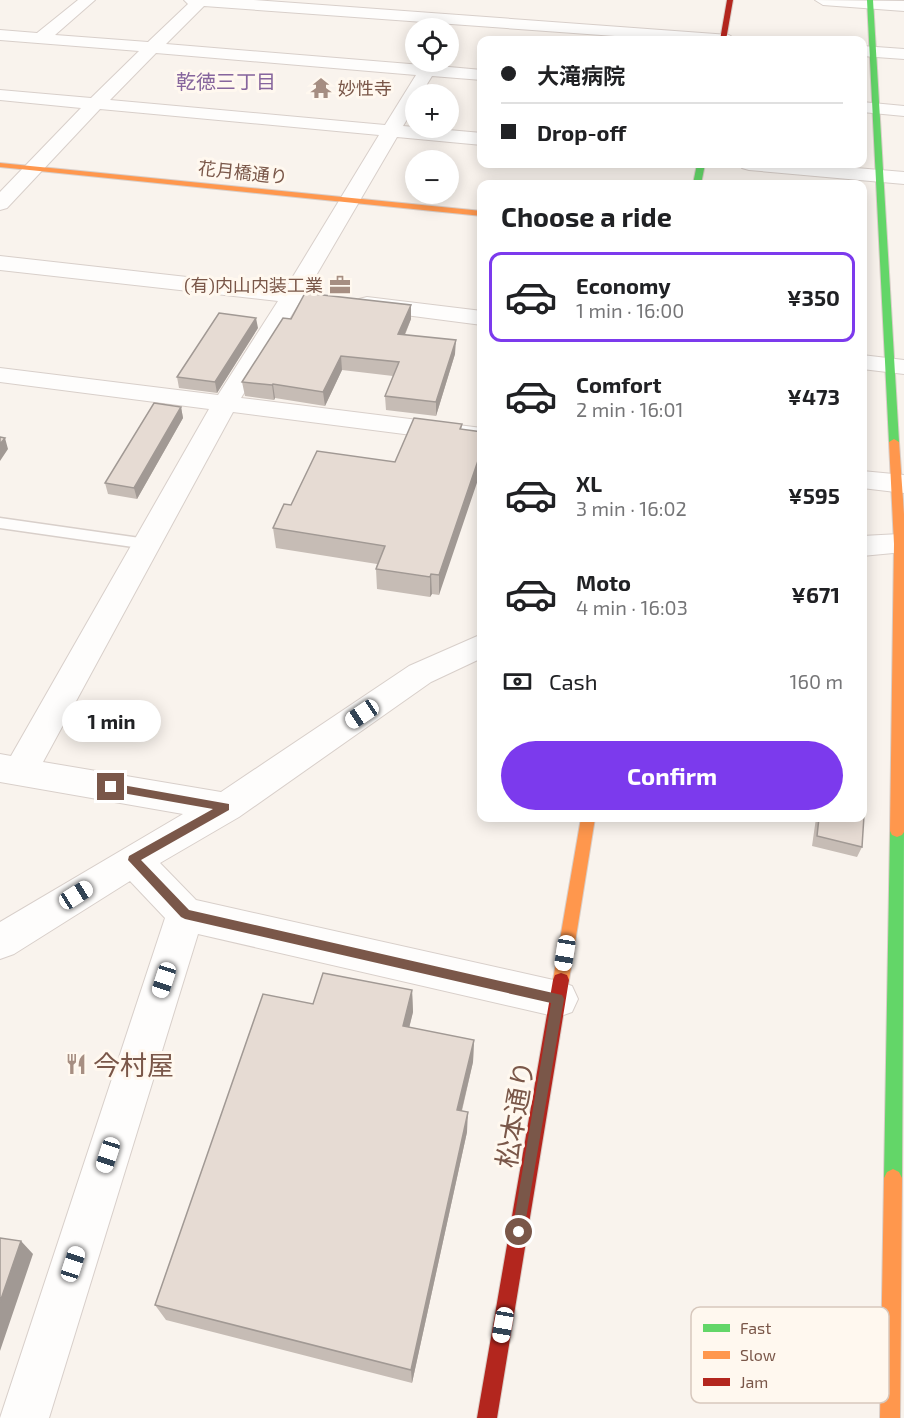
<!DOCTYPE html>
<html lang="en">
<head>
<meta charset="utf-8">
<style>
  :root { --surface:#fff; --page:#f6f6f6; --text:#202124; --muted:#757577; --line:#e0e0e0; --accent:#7c3aed }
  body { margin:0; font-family:"Exo 2","Noto Sans JP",sans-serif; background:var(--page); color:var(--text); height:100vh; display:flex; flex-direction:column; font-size:22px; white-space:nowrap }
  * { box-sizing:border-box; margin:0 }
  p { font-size:20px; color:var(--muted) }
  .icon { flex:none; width:33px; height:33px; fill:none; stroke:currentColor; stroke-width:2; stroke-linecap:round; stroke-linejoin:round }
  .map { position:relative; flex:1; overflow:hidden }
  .details { position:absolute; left:477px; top:180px; width:390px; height:642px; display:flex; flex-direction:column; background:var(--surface); border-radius:12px; box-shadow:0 3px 15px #0003 }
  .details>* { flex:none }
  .guide { position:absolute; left:477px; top:36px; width:390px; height:132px; border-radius:12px; box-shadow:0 3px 15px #0003; display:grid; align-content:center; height:132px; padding:0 24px; background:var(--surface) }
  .buttons { position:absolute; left:405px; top:18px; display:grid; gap:12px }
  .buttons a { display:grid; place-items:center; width:54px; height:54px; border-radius:50%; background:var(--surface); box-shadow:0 3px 15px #0003; font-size:30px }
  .end { position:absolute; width:27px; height:27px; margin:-14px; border:8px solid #7a5749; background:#fff; box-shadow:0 0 0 3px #fff }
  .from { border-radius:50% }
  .bubble { position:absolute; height:42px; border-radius:21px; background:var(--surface); box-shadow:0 3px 15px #0003; font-size:20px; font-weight:700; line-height:42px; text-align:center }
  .car { position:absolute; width:18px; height:36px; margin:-18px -9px; border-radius:8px; box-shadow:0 0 4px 2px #0007; background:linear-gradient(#fff 24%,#345 0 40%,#fff 0 76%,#345 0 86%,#fff 0) }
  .guide b { display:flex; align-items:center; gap:21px; height:57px; font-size:22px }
  .guide b+b { border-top:2px solid var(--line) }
  .guide i { width:15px; height:15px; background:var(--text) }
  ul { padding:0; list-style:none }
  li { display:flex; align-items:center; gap:18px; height:90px; margin:0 12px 9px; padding:0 12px; border:3px solid transparent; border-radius:12px }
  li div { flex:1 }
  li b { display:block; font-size:22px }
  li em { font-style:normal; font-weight:700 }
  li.active { border-color:var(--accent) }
  li>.icon { width:54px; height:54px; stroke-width:1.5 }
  h2 { padding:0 24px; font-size:27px; line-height:72px }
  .pay { display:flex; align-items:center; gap:15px; height:66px; padding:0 24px; font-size:22px }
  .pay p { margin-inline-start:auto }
  .primary-button { display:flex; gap:12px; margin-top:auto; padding:12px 24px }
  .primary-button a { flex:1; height:69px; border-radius:36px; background:var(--accent); color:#fff; font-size:24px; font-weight:700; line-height:69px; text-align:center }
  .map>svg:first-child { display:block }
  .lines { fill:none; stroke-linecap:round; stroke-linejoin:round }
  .lane-casing { stroke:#d8cfca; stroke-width:3 }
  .street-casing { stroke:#d8cfca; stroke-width:2 }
  .fast-casing { stroke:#d9cec8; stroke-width:2 }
  .slow-casing { stroke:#d9cec8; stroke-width:2 }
  .jam-casing { stroke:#d9cec8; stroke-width:2 }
  .lane { fill:#fefdfc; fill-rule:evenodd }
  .street { fill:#fefdfc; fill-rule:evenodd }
  .fast { fill:#63d668; fill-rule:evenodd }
  .slow { fill:#ff974d; fill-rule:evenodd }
  .jam { fill:#b3261e; fill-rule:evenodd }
  .wall { fill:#c6bcb5 }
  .shaded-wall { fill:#a19994 }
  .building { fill:#e6dbd3; stroke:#a19994; stroke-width:1.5 }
  .route { fill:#7a5749 }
  .labels { text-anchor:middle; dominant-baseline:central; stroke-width:6; stroke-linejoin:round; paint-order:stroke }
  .far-poi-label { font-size:18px; fill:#7a5749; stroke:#fff8ef; text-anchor:start }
  .far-street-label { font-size:18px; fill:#7a5749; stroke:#fff8ef }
  .far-neighbourhood-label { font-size:20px; fill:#86659d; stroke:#fff8ef }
  .near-poi-label { font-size:27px; fill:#7a5749; stroke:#fff8ef; text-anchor:start }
  .near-street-label { font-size:27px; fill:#7a5749; stroke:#fff8ef }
  .key { fill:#fff8ef; stroke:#d7c8bd; stroke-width:1.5 }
  .key-label { font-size:16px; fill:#7a5749 }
</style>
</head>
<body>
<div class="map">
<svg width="904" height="1418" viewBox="0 0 904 1418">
  <rect width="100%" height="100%" fill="#f9f3ed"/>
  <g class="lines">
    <defs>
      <path id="lane" d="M0 518 147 539 154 544 147 549 0 528Z"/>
      <path id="street" d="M78 0H95L55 35 148 42 188 4 184 0H254L729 35 737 40H670L204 6 166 44 422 65 424 62H440L438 66 482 70V80L432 76 421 94H416V105L403 126 482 133V145L397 137 307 291 321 293 324 298 321 303 313 305 299 303 241 398 482 428V444L233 412 43 762 221 792 409 666 482 634V658L431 682 239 817 160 863 196 900 558 981 572 986 578 999 572 1012 558 1017 198 934 49 1418H0L165 918 130 881 14 954 0 959V922L183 814 0 782V754L11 756 209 409 0 382V368L218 395 278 301 0 270V256L286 288 379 135 100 109 7 208 0 210V192L81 108 0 100V90L91 98 139 51 0 40V30L37 33ZM156 53 416 75 385 125 110 100Z
        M815 0 904 1V11L823 5Z
        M862 46 904 49V59L862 56Z
        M862 102 904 106V116L862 112Z
        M739 164H808L904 172V184L749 170 742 168Z
        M367 297 482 311V325L359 309 356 304 359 299Z
        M862 355 904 360V374L862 369Z
        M862 471 904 475V493L862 488Z
        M900 534 904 536V552L862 556V536Z"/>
      <path id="fast" d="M867 0H873L899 442 894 445 889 442Z
        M697 164H705L701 184H693Z
        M897 825 902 827 904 830 902 1178 899 1184 893 1187 887 1184 884 1178 890 831 892 827Z"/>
      <path id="slow" d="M0 163 482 211V216L0 167Z
        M894 439 899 442 904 514V832L902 835 897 837 892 835 890 831 894 544 889 442Z
        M581 818H595L569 980 567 985 561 987 555 985 553 980Z
        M893 1169 899 1172 902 1178 900 1418H880L884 1178 887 1172Z"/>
      <path id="jam" d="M727 0H733L726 40H720Z
        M561 973 567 975 569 980 497 1418H477L553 980 555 975Z"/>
    </defs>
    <use href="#lane" class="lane-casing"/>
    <use href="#street" class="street-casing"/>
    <use href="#fast" class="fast-casing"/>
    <use href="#slow" class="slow-casing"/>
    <use href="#jam" class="jam-casing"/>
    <use href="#lane" class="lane"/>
    <use href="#street" class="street"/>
    <use href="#fast" class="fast"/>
    <use href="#slow" class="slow"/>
    <use href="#jam" class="jam"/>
  </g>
  <path class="wall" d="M411 305V319L405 335 455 354 436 416 386 410 385 396 393 376 342 370 325 406 275 398 274 400 245 396 242 382 291 319Z
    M258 328 217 393 179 388 177 377Z
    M181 407 183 418 137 499 108 494 105 483Z
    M462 424 439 595 432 594 430 597 377 589 376 569 377 564 276 548 273 528 291 505 395 462Z
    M816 818H862V847L857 857 812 846Z
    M412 990 413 1012 409 1028 474 1040 473 1062 462 1111 467 1132 412 1383 166 1320 155 1305 313 1004Z"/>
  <path class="shaded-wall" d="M411 305V319L399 348 398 334Z
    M256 318 258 328 217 393 215 382Z
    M456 340 455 354 436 416V402Z
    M341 356 342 370 325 406 323 392Z
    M273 384 275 398 274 400 272 385Z
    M181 407 183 418 137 499 134 488Z
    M5 438 8 449 0 461V444Z
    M482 449V468L439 595V575Z
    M431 574 432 594 430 597V577Z
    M412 990 413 1012 404 1048 403 1026Z
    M474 1040 473 1062 457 1130V1110Z
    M468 1112 467 1132 412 1383 411 1370Z
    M21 1241 33 1254 0 1351V1302Z"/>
  <path class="building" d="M305 293 411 305 398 334 456 340 436 402 385 396 399 362 341 356 323 392 273 384 272 385 242 382 283 318 291 319Z
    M219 313 256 318 215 382 177 377Z
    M154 403 181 407 134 488 105 483Z
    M414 418 462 424 460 429 482 432V449L439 575 431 574 430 577 376 569 385 546 273 528 284 504 291 505 317 451 395 462Z
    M0 437 5 438 0 444Z
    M862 784H866L862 847 817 836 819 818H862Z
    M323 973 412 990 403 1026 474 1040 457 1110 468 1112 411 1370 155 1305 263 994 313 1004Z
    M0 1238 21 1241 0 1302Z"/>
  <path class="route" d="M111 783 229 804V810L141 860 189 910 562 995 564 999 523 1236 519 1238 514 1236 512 1232 551 1003 185 919 181 917 128 860 129 856 213 809 111 791 106 787Z"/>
  <defs>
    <symbol id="temple-bare" viewBox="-9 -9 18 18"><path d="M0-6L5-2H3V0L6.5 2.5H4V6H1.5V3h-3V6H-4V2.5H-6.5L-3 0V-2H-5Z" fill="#a68e82" stroke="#fff8ef" stroke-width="2.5" paint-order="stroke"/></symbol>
    <symbol id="office-bare" viewBox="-9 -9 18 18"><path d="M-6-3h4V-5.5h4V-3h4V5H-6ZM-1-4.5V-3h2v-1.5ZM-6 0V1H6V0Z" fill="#a68e82" stroke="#fff8ef" stroke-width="2.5" paint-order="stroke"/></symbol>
    <symbol id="restaurant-bare" viewBox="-9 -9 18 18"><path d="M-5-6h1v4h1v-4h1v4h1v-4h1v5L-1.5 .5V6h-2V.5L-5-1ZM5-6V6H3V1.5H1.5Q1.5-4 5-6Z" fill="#a68e82" stroke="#fff8ef" stroke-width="2.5" paint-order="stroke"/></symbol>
  </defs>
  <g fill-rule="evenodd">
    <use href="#temple-bare" x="306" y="73" width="30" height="30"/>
    <use href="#office-bare" x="325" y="270" width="30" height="30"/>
    <use href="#restaurant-bare" x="61" y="1049" width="30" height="30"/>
  </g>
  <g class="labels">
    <g class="far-poi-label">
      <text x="338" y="88">妙性寺</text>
      <text x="323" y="285" text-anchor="end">(有)内山内装工業</text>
    </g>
    <g class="far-street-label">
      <text transform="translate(243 172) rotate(6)">花月橋通り</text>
    </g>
    <g class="far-neighbourhood-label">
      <text x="226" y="81">乾徳三丁目</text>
    </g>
    <g class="near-poi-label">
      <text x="93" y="1064">今村屋</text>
    </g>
    <g class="near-street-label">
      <text transform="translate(514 1114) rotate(-80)">松本通り</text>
    </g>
  </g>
  <rect x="691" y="1307" width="198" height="96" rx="9" class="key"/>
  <rect x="703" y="1324" width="27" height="8" fill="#63d668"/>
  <rect x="703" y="1351" width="27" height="8" fill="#ff974d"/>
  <rect x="703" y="1378" width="27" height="8" fill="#b3261e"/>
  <g class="key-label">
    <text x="740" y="1334">Fast</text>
    <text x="740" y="1361">Slow</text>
    <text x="740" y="1388">Jam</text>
  </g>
</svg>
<div class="buttons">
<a><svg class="icon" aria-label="locate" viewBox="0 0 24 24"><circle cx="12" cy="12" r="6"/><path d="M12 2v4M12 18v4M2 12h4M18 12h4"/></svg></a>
<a>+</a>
<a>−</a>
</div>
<i class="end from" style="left:519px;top:1232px"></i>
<i class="end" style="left:111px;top:787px"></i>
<div class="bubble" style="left:62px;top:700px;width:99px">1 min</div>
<i class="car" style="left:362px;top:714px;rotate:236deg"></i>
<i class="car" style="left:76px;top:895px;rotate:58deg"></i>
<i class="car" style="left:565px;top:953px;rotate:189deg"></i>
<i class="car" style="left:164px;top:980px;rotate:198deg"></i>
<i class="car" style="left:108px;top:1155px;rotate:198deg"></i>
<i class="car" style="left:73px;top:1264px;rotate:18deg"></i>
<i class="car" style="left:503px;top:1325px;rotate:190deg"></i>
<div class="guide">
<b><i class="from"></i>大滝病院</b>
<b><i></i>Drop-off</b>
</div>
<section class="details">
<h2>Choose a ride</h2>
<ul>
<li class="active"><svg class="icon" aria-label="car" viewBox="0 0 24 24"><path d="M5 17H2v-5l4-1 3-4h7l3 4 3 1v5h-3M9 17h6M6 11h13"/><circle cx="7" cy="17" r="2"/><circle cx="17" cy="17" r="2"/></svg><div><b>Economy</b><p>1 min · 16:00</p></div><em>¥350</em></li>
<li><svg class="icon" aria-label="car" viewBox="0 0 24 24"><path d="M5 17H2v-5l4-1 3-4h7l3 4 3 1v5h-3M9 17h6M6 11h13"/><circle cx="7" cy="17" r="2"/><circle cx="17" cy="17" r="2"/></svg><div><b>Comfort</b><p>2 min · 16:01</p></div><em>¥473</em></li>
<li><svg class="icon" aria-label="car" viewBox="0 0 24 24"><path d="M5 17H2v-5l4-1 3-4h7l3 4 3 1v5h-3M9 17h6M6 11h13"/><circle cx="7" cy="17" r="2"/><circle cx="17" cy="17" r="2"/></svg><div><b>XL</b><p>3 min · 16:02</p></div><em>¥595</em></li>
<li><svg class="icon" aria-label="car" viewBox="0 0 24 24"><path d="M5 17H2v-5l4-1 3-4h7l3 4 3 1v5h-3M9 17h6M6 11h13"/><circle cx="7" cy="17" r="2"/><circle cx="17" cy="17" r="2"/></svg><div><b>Moto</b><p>4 min · 16:03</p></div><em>¥671</em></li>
</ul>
<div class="pay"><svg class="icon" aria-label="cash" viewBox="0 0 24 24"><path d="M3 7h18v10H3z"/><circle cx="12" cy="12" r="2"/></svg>Cash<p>160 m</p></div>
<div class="primary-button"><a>Confirm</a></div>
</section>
</div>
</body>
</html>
